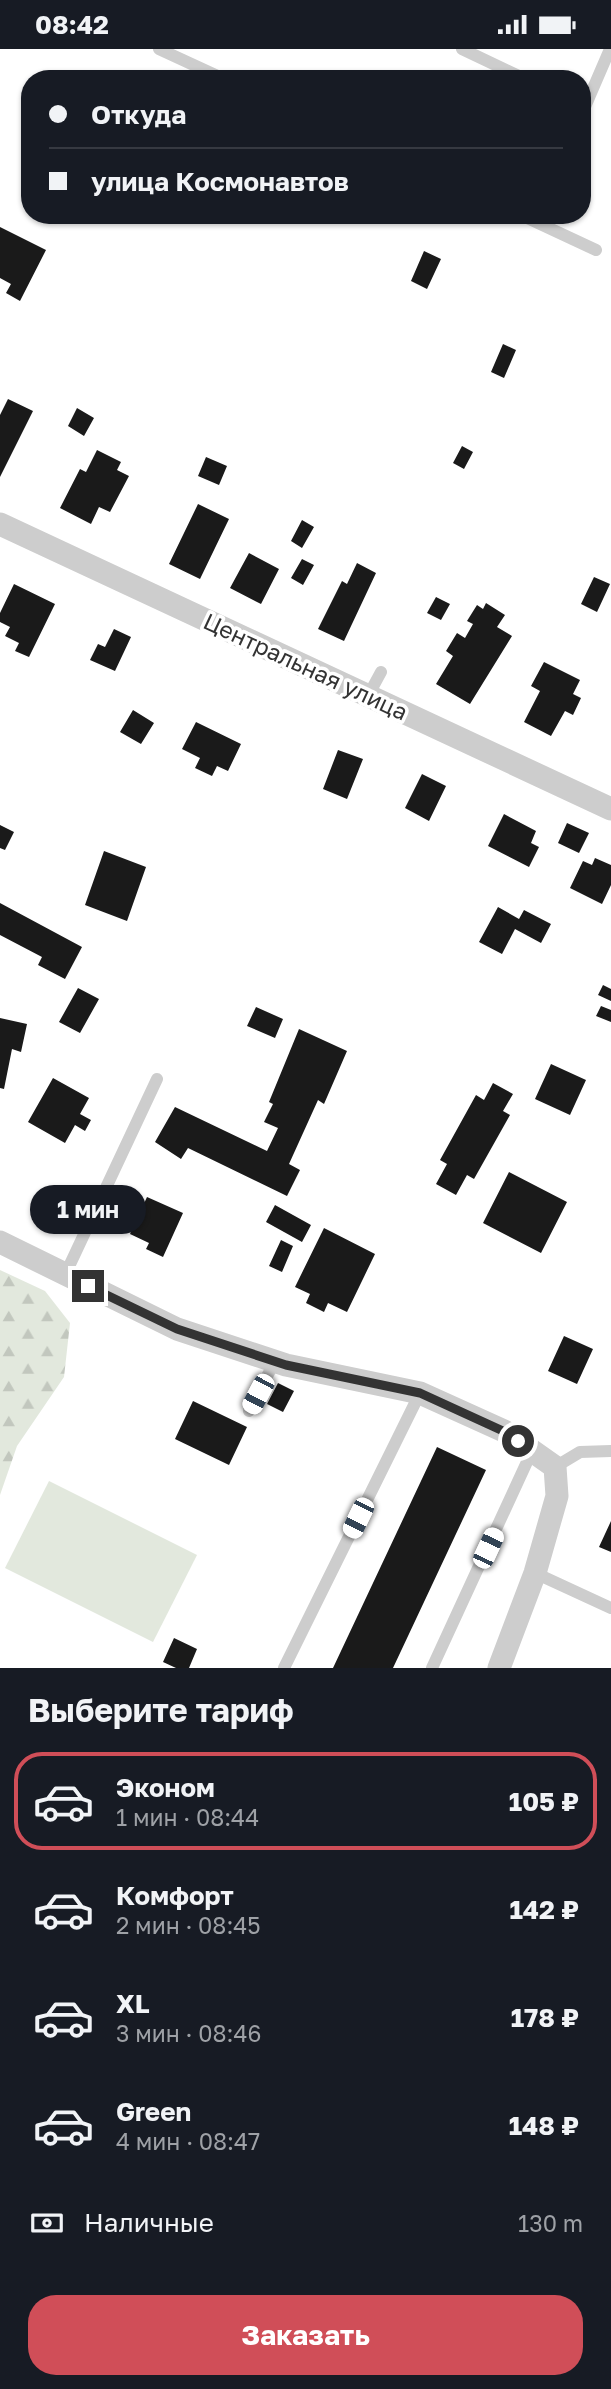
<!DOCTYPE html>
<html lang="ru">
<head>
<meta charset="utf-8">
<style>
  :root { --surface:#171b24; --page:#20242c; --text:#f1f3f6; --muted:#9ea1a6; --line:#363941; --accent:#d04e58 }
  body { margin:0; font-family:"Golos Text",sans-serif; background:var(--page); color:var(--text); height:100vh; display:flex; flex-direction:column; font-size:26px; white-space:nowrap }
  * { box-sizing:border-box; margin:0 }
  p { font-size:23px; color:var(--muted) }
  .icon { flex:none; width:38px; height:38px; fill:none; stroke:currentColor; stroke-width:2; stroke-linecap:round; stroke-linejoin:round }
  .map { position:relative; height:1619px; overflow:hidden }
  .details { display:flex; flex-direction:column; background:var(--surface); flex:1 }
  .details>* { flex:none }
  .guide { position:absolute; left:21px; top:21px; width:570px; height:154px; border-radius:28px; box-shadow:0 2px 5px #0004; display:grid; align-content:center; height:154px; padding:0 28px; background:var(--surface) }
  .end { position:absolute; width:32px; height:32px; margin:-16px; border:9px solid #333; background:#fff; box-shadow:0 0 0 4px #fff }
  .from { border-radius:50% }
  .bubble { position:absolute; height:49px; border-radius:24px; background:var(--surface); box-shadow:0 2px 5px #0004; font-size:23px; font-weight:700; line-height:49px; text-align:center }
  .car { position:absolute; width:21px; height:42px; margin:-21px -10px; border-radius:9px; box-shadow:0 0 5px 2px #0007; background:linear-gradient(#fff 24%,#345 0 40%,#fff 0 76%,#345 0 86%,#fff 0) }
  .guide b { display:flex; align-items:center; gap:24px; height:66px; font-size:26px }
  .guide b+b { border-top:2px solid var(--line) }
  .guide i { width:18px; height:18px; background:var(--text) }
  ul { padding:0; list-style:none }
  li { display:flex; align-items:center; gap:21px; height:98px; margin:0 14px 10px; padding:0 14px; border:4px solid transparent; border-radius:28px }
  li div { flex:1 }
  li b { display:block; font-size:26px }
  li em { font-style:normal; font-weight:700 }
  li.active { border-color:var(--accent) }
  li>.icon { width:63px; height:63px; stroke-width:1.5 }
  h2 { padding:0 28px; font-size:32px; line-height:84px }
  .pay { display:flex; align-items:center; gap:18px; height:77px; padding:0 28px; font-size:26px }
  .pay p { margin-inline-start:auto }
  .cta { display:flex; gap:14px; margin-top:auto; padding:14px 28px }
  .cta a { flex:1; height:80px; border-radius:28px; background:var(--accent); color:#fff; font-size:28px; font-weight:700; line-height:80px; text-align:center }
  .status { display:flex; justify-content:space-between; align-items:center; height:49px; padding:0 35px; background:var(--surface); direction:ltr }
  .status svg { height:19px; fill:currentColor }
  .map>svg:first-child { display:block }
  .forest { fill:url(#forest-firs) }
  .garden { fill:#e2e8dd }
  .building { fill:#1a1a1a }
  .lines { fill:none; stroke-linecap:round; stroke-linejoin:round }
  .service { stroke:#cdcdcd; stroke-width:12 }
  .minor { stroke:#cdcdcd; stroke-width:23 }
  .route { stroke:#333; stroke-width:9 }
  .labels { text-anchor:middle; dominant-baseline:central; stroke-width:7; stroke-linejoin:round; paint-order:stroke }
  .street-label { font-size:23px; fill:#333; stroke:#fff }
</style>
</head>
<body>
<div class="status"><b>08:42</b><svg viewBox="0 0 49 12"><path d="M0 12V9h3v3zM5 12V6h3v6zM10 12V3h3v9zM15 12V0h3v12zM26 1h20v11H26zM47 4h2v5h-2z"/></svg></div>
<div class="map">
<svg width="611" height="1619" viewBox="0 0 611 1619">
  <defs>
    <pattern id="forest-firs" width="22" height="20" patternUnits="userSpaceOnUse" patternTransform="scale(1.75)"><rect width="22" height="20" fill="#e2e8dd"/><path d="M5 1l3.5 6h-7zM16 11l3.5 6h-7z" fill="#c2c7be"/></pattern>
  </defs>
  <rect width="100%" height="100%" fill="#fff"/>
  <path class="forest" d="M0 1221 45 1242 70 1274 64 1328 17 1397 0 1446Z"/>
  <path class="garden" d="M49 1432 197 1506 153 1593 5 1519Z"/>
  <path class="building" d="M0 178 46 201 20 252 6 244 11 235 0 229Z
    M424 202 441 210 427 240 411 232Z
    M503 295 516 301 504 329 491 323Z
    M8 350 33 362 0 428V366Z
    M77 359 94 369 84 387 68 377Z
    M462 397 473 403 464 420 453 414Z
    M97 401 121 413 117 421 129 427 110 463 99 458 91 475 60 459 80 420 86 423Z
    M206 408 227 417 219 436 198 427Z
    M198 455 229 470 200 530 169 515Z
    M302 471 314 478 302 499 291 492Z
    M249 504 279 520 261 555 230 539Z
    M302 510 314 516 303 536 291 529Z
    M357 514 376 524 344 592 318 580 342 532 347 535Z
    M594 528 610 535 597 563 581 555Z
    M14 535 55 555 29 608 15 602 19 594 5 587 10 578 0 573V564Z
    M436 548 450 555 441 571 427 564Z
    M486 554 505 566 497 578 512 587 470 655 436 635 453 607 446 602 457 584 465 589 473 575 467 572 477 556 483 560Z
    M114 580 131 588 115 622 90 611 98 595 105 598Z
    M544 613 580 631 573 645 581 649 573 666 565 662 551 687 524 673 540 642 531 637Z
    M133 661 154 674 141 695 120 683Z
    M196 673 241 695 228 722 217 717 212 727 195 719 200 709 182 700Z
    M338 701 363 710 347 750 323 740Z
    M422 725 446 737 429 772 405 759Z
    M504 765 536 782 531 794 539 798 529 818 488 797Z
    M567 774 589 784 579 804 558 794Z
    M0 776 14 783 5 801 0 799Z
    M104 802 146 818 127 872 85 856Z
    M595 809 611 816V836L602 855 570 839 583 812 592 816Z
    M0 854 82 898 65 930 38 916 42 908 0 886Z
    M498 858 519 870 524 861 551 875 541 894 515 880 502 905 479 893Z
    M603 936 611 940V952L598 946Z
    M78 939 99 950 80 984 59 973Z
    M601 957 611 961V973L596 967Z
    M256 958 283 970 275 989 247 977Z
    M0 969 27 975 21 1003 12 1000 4 1040 0 1039Z
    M299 980 347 1002 324 1055 318 1051 289 1115 300 1121 287 1147 188 1099 181 1110 155 1093 175 1058 267 1102 278 1079 264 1073 273 1055 269 1053Z
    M551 1015 586 1031 570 1066 535 1050Z
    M53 1029 89 1049 80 1065 91 1071 85 1082 75 1076 65 1094 28 1073Z
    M493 1034 513 1045 503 1062 510 1066 474 1130 467 1126 456 1146 436 1135 447 1115 440 1111 476 1046 484 1051Z
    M509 1123 567 1153 541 1204 483 1174Z
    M147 1148 183 1164 163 1208 146 1200 149 1194 130 1185Z
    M275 1156 311 1176 302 1193 266 1173Z
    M324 1179 375 1205 347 1263 328 1254 324 1263 306 1254 310 1245 295 1238Z
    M281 1191 293 1197 282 1223 269 1217Z
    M564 1287 593 1300 577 1335 548 1322Z
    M278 1334 294 1342 283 1363 267 1355Z
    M193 1352 247 1378 229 1416 175 1390Z
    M437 1398 486 1421 393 1619H333Z
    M611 1472V1503L599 1498Z
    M174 1589 197 1600 189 1619H176L163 1613Z"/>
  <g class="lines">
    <path class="service" d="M159 0 224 30
      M462 0 525 30
      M583 57 585 58 610 0
      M521 166 596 201
      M368 647 381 623
      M65 1226 157 1030
      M249 1362 275 1312
      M555 1418 580 1403 611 1402
      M535 1524 611 1559
      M284 1619 420 1344
      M432 1619 532 1402"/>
    <path class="minor" d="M0 475 611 760
      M0 1193 177 1280 286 1316 420 1344 504 1382 555 1418 557 1447 535 1524 499 1619"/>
  </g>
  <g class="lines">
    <path class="route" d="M88 1237 177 1280 286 1316 420 1344 503 1382 518 1392"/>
  </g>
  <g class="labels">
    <g class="street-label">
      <text transform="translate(306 617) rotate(25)">Центральная улица</text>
    </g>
  </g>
</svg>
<i class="end from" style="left:518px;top:1392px"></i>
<i class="end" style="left:88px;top:1237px"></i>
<div class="bubble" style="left:30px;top:1136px;width:116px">1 мин</div>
<i class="car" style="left:258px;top:1345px;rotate:208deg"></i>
<i class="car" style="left:358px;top:1469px;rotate:206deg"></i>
<i class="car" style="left:488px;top:1499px;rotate:25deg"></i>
<div class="guide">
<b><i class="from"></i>Откуда</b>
<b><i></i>улица Космонавтов</b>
</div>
</div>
<section class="details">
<h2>Выберите тариф</h2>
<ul>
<li class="active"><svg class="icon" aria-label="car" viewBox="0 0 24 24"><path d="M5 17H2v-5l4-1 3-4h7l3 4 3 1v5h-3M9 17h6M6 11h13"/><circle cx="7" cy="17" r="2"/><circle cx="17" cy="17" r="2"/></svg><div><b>Эконом</b><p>1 мин · 08:44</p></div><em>105 ₽</em></li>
<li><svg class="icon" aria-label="car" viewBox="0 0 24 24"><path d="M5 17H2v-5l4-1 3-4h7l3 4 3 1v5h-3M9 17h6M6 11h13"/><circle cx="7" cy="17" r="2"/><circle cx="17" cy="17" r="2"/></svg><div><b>Комфорт</b><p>2 мин · 08:45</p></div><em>142 ₽</em></li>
<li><svg class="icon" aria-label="car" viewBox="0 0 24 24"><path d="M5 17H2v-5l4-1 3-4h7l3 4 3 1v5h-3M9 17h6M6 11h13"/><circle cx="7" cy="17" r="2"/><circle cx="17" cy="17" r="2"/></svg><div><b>XL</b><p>3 мин · 08:46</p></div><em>178 ₽</em></li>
<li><svg class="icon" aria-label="car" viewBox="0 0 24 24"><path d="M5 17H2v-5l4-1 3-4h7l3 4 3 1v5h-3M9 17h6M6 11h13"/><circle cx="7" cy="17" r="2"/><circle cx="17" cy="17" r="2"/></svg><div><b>Green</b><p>4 мин · 08:47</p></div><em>148 ₽</em></li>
</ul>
<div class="pay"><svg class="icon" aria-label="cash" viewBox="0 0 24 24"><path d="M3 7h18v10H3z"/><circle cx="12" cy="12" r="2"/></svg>Наличные<p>130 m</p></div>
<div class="cta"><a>Заказать</a></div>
</section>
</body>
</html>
